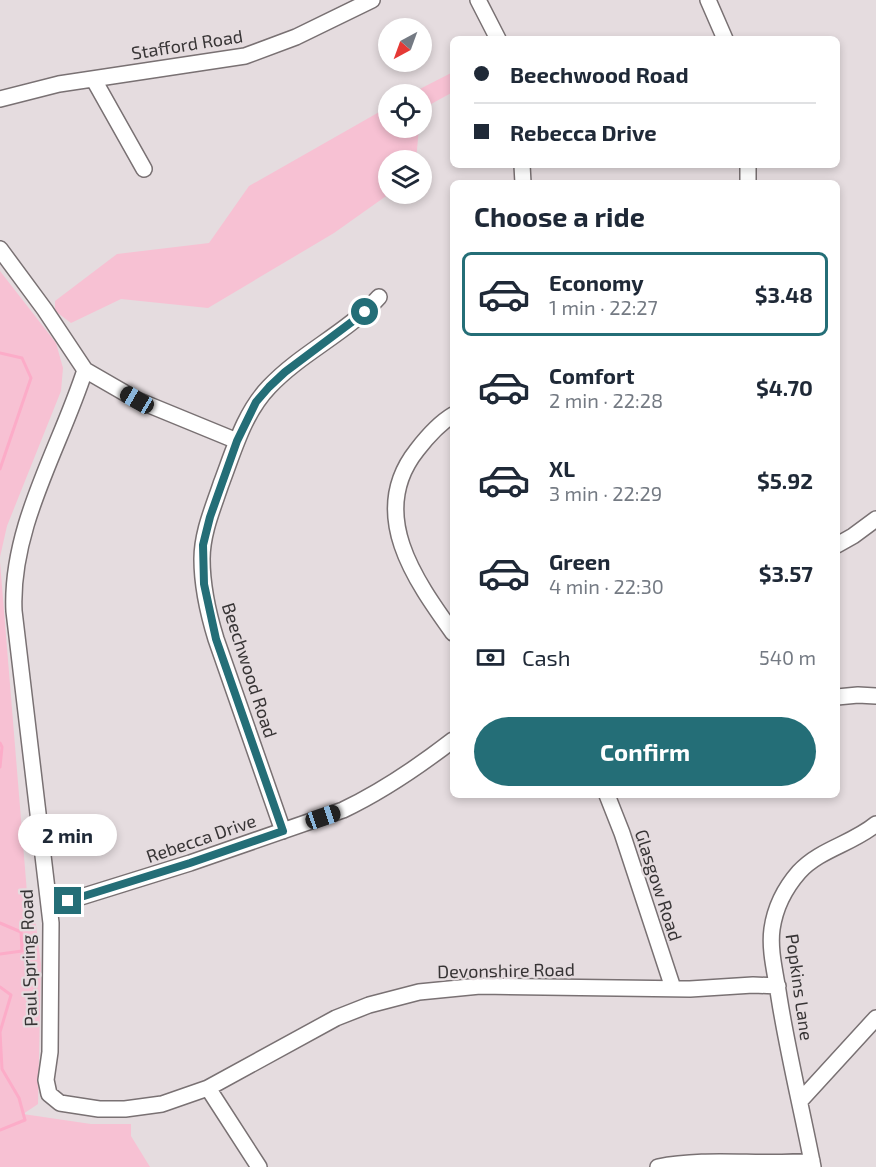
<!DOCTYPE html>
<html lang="en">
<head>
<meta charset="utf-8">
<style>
  :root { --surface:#fff; --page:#f2f2f3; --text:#1f2937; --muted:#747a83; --line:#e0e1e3; --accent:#246e77 }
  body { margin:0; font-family:"Exo 2",sans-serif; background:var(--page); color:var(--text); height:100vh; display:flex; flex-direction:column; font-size:22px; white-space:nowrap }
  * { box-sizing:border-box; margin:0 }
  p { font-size:20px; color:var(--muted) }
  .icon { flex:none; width:33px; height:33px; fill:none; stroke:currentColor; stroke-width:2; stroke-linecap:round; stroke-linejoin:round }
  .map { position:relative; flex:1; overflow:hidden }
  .sheet { position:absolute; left:450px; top:180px; width:390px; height:618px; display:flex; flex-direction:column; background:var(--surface); border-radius:9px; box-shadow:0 3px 9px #0003 }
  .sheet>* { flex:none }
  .top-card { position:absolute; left:450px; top:36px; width:390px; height:132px; border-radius:9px; box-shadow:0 3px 9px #0003; display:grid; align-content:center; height:132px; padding:0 24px; background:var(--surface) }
  .needle { width:39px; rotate:221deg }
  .controls { position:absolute; left:378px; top:18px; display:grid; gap:12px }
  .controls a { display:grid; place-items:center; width:54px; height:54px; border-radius:50%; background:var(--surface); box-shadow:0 3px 9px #0003; font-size:30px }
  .end { position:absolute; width:27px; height:27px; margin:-14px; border:8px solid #246e77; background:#fff; box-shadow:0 0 0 3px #fff }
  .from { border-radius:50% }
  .bubble { position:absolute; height:42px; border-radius:21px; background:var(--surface); box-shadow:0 3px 9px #0003; font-size:20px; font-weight:700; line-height:42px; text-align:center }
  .car { position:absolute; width:18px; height:36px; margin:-18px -9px; border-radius:8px; box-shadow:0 0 4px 2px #0007; background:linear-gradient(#222 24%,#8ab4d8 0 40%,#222 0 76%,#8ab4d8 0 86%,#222 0) }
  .top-card b { display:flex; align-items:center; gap:21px; height:57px; font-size:22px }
  .top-card b+b { border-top:2px solid var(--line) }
  .top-card i { width:15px; height:15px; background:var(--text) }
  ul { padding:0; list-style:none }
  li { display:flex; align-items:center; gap:18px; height:84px; margin:0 12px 9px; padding:0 12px; border:3px solid transparent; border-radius:9px }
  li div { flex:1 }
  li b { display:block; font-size:22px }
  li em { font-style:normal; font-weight:700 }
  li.current { border-color:var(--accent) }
  li>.icon { width:54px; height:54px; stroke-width:1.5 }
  h2 { padding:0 24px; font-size:27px; line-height:72px }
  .pay { display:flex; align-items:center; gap:15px; height:66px; padding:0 24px; font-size:22px }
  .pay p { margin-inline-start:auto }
  .cta { display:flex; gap:12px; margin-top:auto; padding:12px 24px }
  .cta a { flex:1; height:69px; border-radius:36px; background:var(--accent); color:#fff; font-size:24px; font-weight:700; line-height:69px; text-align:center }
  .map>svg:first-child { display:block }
  .green { fill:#f7c1d3 }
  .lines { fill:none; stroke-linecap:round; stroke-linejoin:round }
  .stream { stroke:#fcacc8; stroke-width:3 }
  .minor-casing { stroke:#797173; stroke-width:18 }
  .minor { stroke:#fff; stroke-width:15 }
  .route { stroke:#246e77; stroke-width:8 }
  .labels { text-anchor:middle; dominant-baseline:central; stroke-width:4.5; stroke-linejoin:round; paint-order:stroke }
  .street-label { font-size:18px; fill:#373435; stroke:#e5dcdf }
</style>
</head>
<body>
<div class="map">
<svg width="876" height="1167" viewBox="0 0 876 1167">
  <rect width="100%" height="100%" fill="#e5dcdf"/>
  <path class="green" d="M453 72V92L422 109V94H410Z
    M388 107V128H419L416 160H388L389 194 334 233 208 308 121 299 71 323 55 311V301L117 254 209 243 249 186Z
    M0 271 56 343 63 368 61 391 7 526 0 557Z
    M0 562 28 905 36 925 41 964 38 1104 23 1114 91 1124H131V1136L150 1167H0Z"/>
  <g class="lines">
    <path class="stream" d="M0 353 22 358 31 378 0 469
      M0 743 2 747 0 767
      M0 923 21 932 22 951 0 954
      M0 987 11 995 0 1032 2 1069 19 1098 25 1120 0 1130"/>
    <defs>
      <path id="minor" d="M478 0 498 39
        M708 0 725 39
        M94 80 144 169
        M0 99 59 84 245 56 296 37 372 0
        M522 165 523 183
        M748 183V165
        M0 249 45 310 85 370C60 448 10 527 14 611L51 923 50 1052 46 1080 49 1094 60 1103 99 1109H125L162 1104 208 1088 336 1018 369 1005 419 992 480 986 690 989 753 985 778 986
        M85 370 137 400 237 441
        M453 415C438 424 427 437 417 450 367 513 415 580 453 633
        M837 545 853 536 876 519
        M837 697 858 695 876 696
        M607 795 622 833 673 988
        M283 831 216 639C208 613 202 586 202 559 202 533 213 508 221 484 234 450 244 413 269 387 302 352 347 333 379 297
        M49 903 68 901 190 863 343 810C383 791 418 767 453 740
        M208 1088 259 1167
        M800 1101 876 1018
        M658 1167C708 1157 761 1166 812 1161
        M813 1167C802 1110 788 1054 779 997 776 975 769 951 772 929 775 908 785 888 799 872 820 849 852 844 876 824"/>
    </defs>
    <use href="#minor" class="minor-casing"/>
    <use href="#minor" class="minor"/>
  </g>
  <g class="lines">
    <path class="route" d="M68 901 190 863 283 831 216 639 204 584 203 545 210 517 237 441 256 402 269 387 285 372 365 312"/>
  </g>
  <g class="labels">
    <g class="street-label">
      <text transform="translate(187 44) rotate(-9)">Stafford Road</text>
      <text transform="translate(250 670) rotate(72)">Beechwood Road</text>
      <text transform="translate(201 838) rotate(-19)">Rebecca Drive</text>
      <text transform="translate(659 885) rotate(72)">Glasgow Road</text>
      <text transform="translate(28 958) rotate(-92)">Paul Spring Road</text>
      <text transform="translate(506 970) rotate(-1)">Devonshire Road</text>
      <text transform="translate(800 987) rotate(82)">Popkins Lane</text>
    </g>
  </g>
</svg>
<div class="controls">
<a><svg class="needle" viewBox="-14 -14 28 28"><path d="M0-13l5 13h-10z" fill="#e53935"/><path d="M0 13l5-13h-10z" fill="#747a83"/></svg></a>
<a><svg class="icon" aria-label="locate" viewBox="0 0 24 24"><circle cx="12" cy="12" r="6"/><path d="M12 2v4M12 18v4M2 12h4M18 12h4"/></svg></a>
<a><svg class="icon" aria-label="layers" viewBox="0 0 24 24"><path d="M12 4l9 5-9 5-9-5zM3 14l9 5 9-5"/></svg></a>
</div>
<i class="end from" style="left:365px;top:312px"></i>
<i class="end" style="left:68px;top:901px"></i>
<div class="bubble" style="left:18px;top:814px;width:99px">2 min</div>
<i class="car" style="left:137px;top:400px;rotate:300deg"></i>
<i class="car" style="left:323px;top:817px;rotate:71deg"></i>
<div class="top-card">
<b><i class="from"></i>Beechwood Road</b>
<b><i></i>Rebecca Drive</b>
</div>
<section class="sheet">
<h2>Choose a ride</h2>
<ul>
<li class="current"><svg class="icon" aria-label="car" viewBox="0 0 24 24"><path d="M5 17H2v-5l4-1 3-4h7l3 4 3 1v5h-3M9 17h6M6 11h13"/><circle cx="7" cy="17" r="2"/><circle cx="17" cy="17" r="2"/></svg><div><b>Economy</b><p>1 min · 22:27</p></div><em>$3.48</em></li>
<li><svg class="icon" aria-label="car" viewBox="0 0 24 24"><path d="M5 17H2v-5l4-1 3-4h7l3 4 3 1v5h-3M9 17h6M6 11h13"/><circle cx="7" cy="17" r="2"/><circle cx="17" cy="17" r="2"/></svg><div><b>Comfort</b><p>2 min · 22:28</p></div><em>$4.70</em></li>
<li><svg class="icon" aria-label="car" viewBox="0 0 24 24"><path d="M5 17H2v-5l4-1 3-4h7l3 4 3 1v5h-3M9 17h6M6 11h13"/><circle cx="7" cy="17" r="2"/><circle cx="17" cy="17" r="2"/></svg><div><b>XL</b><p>3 min · 22:29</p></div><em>$5.92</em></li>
<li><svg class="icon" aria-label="car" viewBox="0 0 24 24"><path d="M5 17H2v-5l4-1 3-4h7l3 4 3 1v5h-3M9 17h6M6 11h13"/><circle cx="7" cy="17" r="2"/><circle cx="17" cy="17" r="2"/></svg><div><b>Green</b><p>4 min · 22:30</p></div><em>$3.57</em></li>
</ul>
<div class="pay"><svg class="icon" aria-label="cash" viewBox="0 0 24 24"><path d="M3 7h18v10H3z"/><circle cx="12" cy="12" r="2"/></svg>Cash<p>540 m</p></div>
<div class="cta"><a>Confirm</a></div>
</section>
</div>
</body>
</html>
